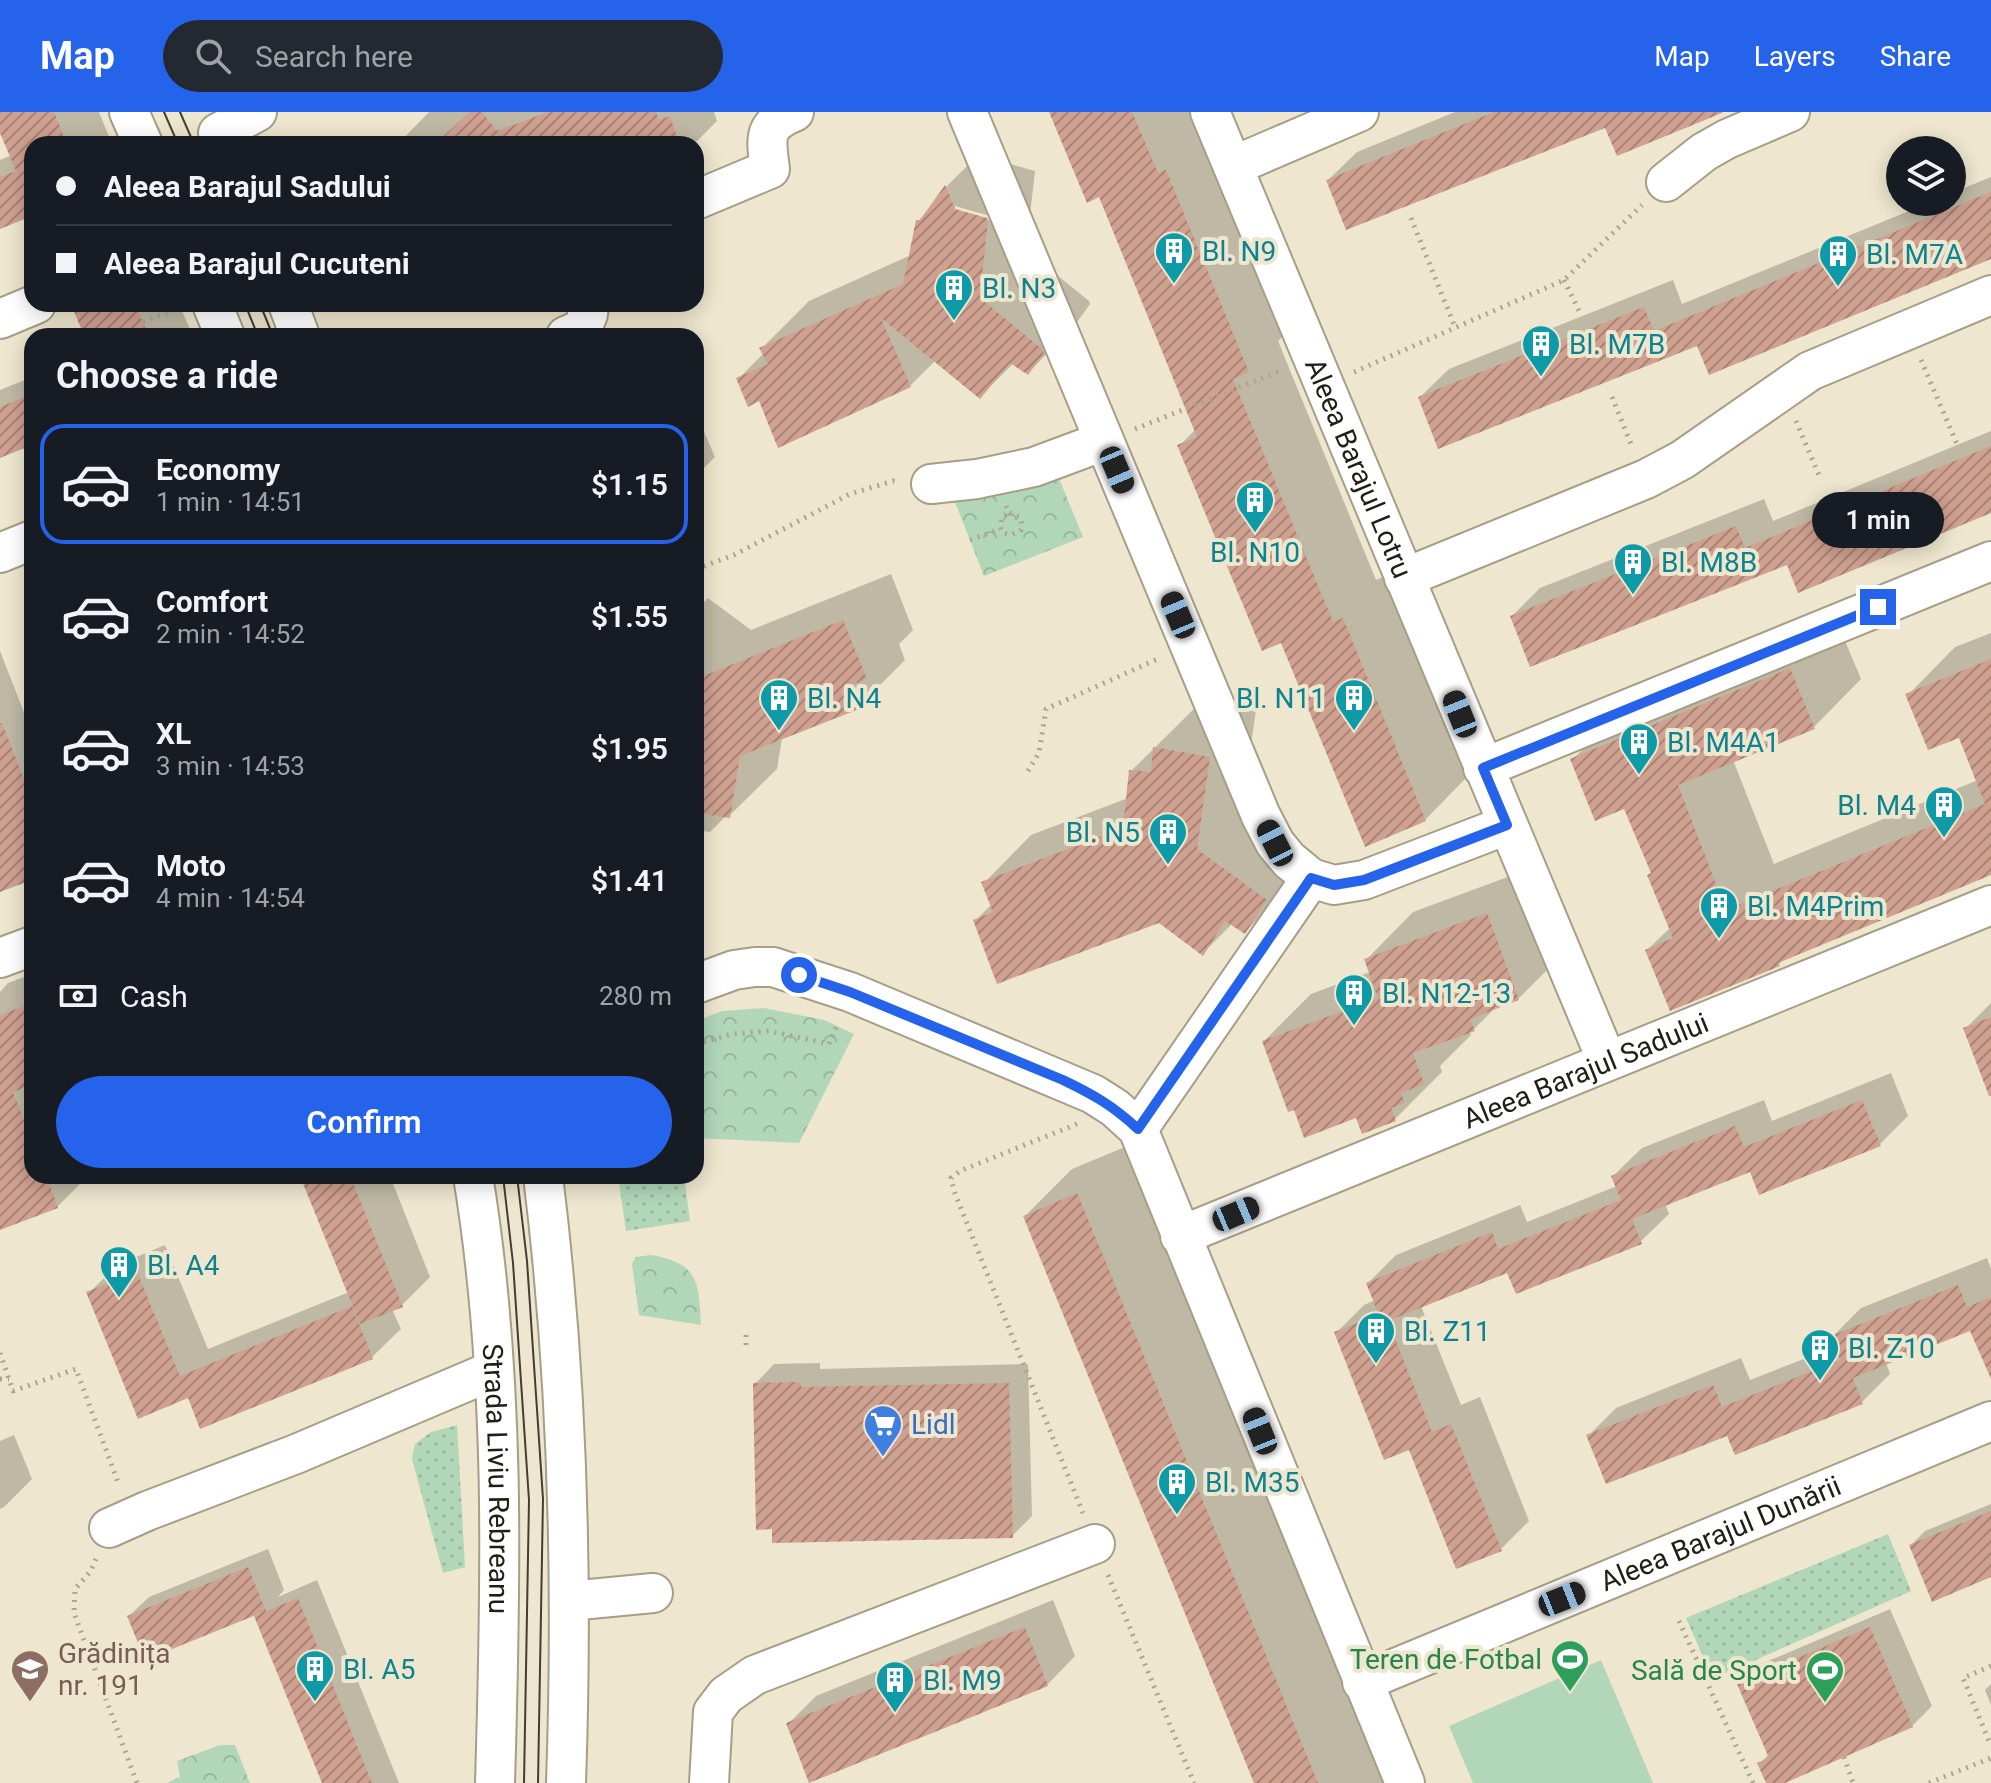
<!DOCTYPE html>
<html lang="en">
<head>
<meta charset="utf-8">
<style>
  :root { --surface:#171b24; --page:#242831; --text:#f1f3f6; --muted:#9ea1a6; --line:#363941; --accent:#2563eb }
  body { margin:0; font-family:Roboto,sans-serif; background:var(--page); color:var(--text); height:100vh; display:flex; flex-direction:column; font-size:30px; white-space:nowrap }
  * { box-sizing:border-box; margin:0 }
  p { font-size:26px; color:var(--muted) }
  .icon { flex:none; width:44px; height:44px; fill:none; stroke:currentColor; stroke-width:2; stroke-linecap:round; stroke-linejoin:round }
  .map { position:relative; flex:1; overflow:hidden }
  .details { position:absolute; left:24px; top:216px; width:680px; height:856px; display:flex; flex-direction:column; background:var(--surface); border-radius:24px; box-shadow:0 4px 20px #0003 }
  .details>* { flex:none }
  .banner { position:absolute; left:24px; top:24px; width:680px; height:176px; border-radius:24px; box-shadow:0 4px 20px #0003; display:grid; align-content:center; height:176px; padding:0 32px; background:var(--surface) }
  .fabs { position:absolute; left:1886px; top:24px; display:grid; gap:16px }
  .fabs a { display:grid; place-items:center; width:80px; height:80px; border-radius:50%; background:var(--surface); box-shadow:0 4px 20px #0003; font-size:40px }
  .end { position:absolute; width:36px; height:36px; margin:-18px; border:10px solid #2563eb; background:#fff; box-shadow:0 0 0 4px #fff }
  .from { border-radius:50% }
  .bubble { position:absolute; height:56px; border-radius:28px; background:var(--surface); box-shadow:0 4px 20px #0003; font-size:26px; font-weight:600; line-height:56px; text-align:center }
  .car { position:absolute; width:24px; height:48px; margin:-24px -12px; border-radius:10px; box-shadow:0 0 6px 2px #0007; background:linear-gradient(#222 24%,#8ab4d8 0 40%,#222 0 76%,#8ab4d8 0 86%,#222 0) }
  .banner b { display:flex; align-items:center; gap:28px; height:76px; font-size:30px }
  .banner b+b { border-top:2px solid var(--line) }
  .banner i { width:20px; height:20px; background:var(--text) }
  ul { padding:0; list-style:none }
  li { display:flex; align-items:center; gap:24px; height:120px; margin:0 16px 12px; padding:0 16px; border:4px solid transparent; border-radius:24px }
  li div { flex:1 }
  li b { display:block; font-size:30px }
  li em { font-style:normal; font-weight:600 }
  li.on { border-color:var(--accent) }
  li>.icon { width:72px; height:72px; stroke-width:1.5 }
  h2 { padding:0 32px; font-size:36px; line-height:96px }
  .pay { display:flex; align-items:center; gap:20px; height:88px; padding:0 32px; font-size:30px }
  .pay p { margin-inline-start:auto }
  .button { display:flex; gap:16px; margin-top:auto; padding:16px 32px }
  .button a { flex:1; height:92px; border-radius:48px; background:var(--accent); color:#fff; font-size:32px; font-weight:600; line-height:92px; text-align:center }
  header { display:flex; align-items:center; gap:48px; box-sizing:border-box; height:112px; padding:0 40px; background:var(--accent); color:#fff }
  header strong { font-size:38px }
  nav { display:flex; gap:44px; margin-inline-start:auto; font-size:28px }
  .search { width:560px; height:72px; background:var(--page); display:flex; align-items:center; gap:20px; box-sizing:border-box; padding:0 28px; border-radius:44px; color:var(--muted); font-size:30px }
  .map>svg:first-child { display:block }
  .grass { fill:url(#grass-dots) }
  .park { fill:url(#park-crowns) }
  .garden { fill:#b1d7b8 }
  .shadow { fill:#0003; fill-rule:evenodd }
  .building { fill:url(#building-hatch) }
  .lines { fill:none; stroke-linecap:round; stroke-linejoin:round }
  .minor-casing { stroke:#a69e87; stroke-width:42 }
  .path { stroke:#aba592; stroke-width:5; stroke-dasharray:2 6; stroke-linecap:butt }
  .minor { stroke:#fff; stroke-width:38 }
  .tram { stroke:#423e32; stroke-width:2 }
  .route { stroke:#2563eb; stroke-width:10 }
  .labels { text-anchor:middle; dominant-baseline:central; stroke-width:8; stroke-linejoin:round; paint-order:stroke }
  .culture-label { font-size:28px; fill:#0d838f; stroke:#eee6ce; text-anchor:start }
  .street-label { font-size:28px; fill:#211e15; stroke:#eee6ce }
  .shop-label { font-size:28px; fill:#366cbe; stroke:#eee6ce; text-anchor:start }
  .education-label { font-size:28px; fill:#785e54; stroke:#eee6ce; text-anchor:start }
  .leisure-label { font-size:28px; fill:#27864d; stroke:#eee6ce; text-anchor:end }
</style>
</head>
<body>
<header>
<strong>Map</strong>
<div class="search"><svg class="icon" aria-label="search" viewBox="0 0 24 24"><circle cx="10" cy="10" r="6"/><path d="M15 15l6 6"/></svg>Search here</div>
<nav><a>Map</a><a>Layers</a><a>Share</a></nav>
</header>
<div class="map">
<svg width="1991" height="1671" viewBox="0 0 1991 1671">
  <defs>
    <pattern id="grass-dots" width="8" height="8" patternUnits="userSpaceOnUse" patternTransform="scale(2)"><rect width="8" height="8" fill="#b1d7b8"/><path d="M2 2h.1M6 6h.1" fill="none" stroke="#98b89d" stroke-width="1.8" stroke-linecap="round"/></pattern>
    <pattern id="park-crowns" width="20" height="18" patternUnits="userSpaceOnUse" patternTransform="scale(2)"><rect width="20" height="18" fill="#b1d7b8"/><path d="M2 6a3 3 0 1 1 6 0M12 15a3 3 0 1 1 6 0" fill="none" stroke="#98b89d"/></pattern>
    <pattern id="building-hatch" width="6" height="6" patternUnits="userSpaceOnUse" patternTransform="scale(2)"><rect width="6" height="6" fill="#d0a191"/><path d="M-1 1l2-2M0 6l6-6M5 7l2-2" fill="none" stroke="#a88375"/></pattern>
  </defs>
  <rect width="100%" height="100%" fill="#eee6ce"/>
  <path class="grass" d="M618 1064H684L690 1109 626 1119Z
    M457 1313 465 1455 443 1461 412 1347 415 1332 431 1320Z
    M1888 1422 1911 1479 1713 1567 1686 1506Z"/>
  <path class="park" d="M1054 354 1083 425 984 464 953 385Z
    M764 896 824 908 854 922 799 1031 696 1026V909L722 899Z
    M651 1143C699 1151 699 1171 701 1213L639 1203 632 1152 636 1145Z
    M220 1633H235L250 1671H167L180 1665 177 1649Z"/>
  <path class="garden" d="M1601 1548 1653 1671H1473L1449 1614Z"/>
  <path class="shadow" d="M0 0H99L112 32H32V102L0 115V48L12 43 0 16Z
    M429 0H714L717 9 694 32H398Z
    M1051 0H1194L1292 215 1278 229 1376 468 1386 464 1468 664 1425 708 1282 528 1179 334 1196 317 1100 83Z
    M1455 0H1718L1606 13 1328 68 1357 40Z
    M993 28 1003 50 1035 59 1026 138 1089 189 1090 192 1075 213 1028 261 1014 251 980 284 936 248 910 274 760 287 738 267 764 241 762 236 809 189 911 143 918 109 931 96 946 75ZM955 94 997 106 996 110 955 99Z
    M1991 65V145L1420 285 1449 257 1673 168 1682 192 1931 90H1952V81Z
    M73 192H179L193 224H86Z
    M32 265V331L0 344V278Z
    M696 301 715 345 696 364Z
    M1991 319V399L1788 450 1512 504 1540 476 1764 387 1773 409Z
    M891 462 913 518 899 532 905 548 858 595 782 626 777 657 729 704H726L710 720 696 718V498L708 486 751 518Z
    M1837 510 1861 567 1814 615 1733 648 1774 752 1978 668 1960 623 1908 583 1955 535 1991 521V761L1785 846 1778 853 1647 838 1671 815 1653 760 1625 694 1572 648 1620 600Z
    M0 539 32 621V766L0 778Z
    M1202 589 1256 598 1243 689 1313 740 1292 772 1245 820 1232 812 1203 841 1159 809H975L992 792 984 771 1031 723 1128 686 1131 659Z
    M1535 755 1566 839 1518 887 1496 895 1474 917 1469 919 1471 923 1440 954 1442 960 1395 1007 1357 1004 1264 929 1311 882 1370 860 1366 848 1413 800Z
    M32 862V1064H88L57 1095 0 1116V880L8 871Z
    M1991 891V983L1965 917Z
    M1891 961 1908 1004 1880 1032 1751 1058 1665 1092 1669 1102 1640 1130 1509 1159 1421 1194 1461 1293 1480 1285 1529 1409 1501 1437 1410 1335 1336 1221 1364 1193 1375 1188 1368 1171 1396 1143 1520 1093 1527 1110 1617 1074 1613 1064 1642 1036 1764 988 1772 1009Z
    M1125 1035 1384 1671H1256L1025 1104 1072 1057Z
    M302 1064H390L430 1165 402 1193 392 1197 401 1217 372 1245 201 1314 189 1284 89 1181 117 1153 165 1133 208 1237 349 1180Z
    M1987 1146 1991 1157V1235L1972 1217 1886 1251 1890 1262 1862 1290 1728 1321 1588 1324 1616 1296 1741 1246 1750 1268 1837 1234 1833 1224 1861 1196Z
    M820 1251V1257L1028 1252 1032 1404 1012 1424 755 1272 774 1252Z
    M14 1323 32 1367 4 1395 0 1397V1329Z
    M1991 1392V1462L1911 1433 1925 1419Z
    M268 1437 284 1478 278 1485 317 1468 399 1671H324L257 1505 263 1498 129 1504 149 1485Z
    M1053 1488 1075 1544 1047 1573 788 1612 816 1584Z
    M1890 1497 1932 1594 1912 1614 1780 1671H1768L1760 1651 1769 1642 1739 1573 1759 1553Z
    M1991 1572V1593L1985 1578Z"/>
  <path class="building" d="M0 0H54L67 32H32V104L0 117V65L16 59 0 21Z
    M470 0H482L497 19 548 0H656L659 8 670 4 678 28 667 32H435Z
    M1049 0H1132L1158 61 1166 58 1249 260 1233 267 1333 510 1343 506 1426 709 1365 735 1281 531 1262 539 1177 333 1197 325 1099 85 1087 91Z
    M1494 0H1722V1L1617 44 1605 16 1346 118 1326 68Z
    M945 73 955 97 987 106 988 107 980 186 1042 237 1044 241 1028 263 1010 251 980 287 881 206 911 275 778 336 759 289 748 295 736 266 768 252 759 236 903 172 916 108H920Z
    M1991 80V147L1709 263 1697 234 1438 337 1418 285 1644 195 1654 219Z
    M71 192H135L149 224H84Z
    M32 282V333L0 346V295Z
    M1991 334V401L1798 481 1787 453 1530 555 1510 504 1736 414 1745 436Z
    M843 508 867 567 849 574 859 597 740 644 730 706 696 701V567Z
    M1991 547V763L1778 851 1780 854 1670 899 1645 838 1673 826 1647 763 1651 761 1624 697 1595 709 1570 647 1790 556 1815 617 1678 673 1726 798 1985 692 1959 626 1928 638 1905 582Z
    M2 611 32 688V768L0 780V612Z
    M1153 635 1210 645 1197 737 1267 788 1245 822 1225 809 1203 844 1159 811 997 872 973 808 993 800 981 770 1123 716 1129 658 1151 660Z
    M1487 801 1519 888 1470 907 1475 919 1413 941 1424 972 1401 981 1405 991 1391 996 1396 1009 1362 1022 1356 1006 1304 1026 1294 998 1288 1000 1262 929 1378 886 1364 847Z
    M32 891V973L13 980 32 1029V1064H46L58 1096 0 1118V903Z
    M1991 905V984H1989L1963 916Z
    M1862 988 1881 1034 1759 1083 1750 1060 1632 1107 1642 1132 1516 1182 1507 1161 1388 1209 1432 1320 1451 1312 1502 1439 1456 1457 1409 1338 1384 1348 1334 1220 1379 1203 1366 1171 1492 1120 1498 1137 1621 1088 1611 1064 1735 1014 1744 1035Z
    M300 1064H350L403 1195 360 1212Z
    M1077 1081 1100 1136 1318 1671H1254L1023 1104Z
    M137 1160 180 1264 352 1194 373 1247 200 1317 188 1286 138 1307 86 1180Z
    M1958 1173 1967 1195 1991 1185V1267L1970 1219 1853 1266 1863 1292 1735 1343 1727 1324 1606 1372 1586 1323 1713 1273 1722 1295 1840 1248 1831 1224Z
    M801 1270V1275L1009 1271 1013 1426 772 1431V1417L756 1418 753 1271Z
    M1991 1399V1465L1932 1490 1909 1433Z
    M248 1455 266 1499 145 1548 127 1504Z
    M298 1486 357 1634 372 1671H322L254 1504Z
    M1025 1515 1048 1574 809 1671 786 1611Z
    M1870 1515 1913 1615 1785 1671H1766L1757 1651 1769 1646 1737 1572Z"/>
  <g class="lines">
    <defs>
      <g id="minor">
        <path d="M129 0 143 32"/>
        <path d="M967 0 1261 704 1275 731 1289 748 1311 766 1334 773 1364 768 1507 713"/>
        <path id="s1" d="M1210 0 1607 949"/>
        <path d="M218 21 257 0"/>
        <path d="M1233 54 1359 0"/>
        <path d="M1666 70 1704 40 1727 27 1790 0"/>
        <path d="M696 88 770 57C766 27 762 13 794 0"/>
        <path d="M212 192 225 224"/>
        <path d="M288 192 300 224"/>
        <path d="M0 207 36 192"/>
        <path d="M566 224 582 217 588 202 589 192"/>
        <path d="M931 372 977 367 1034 355 1104 329"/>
        <path d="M0 441 32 428"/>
        <path d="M1404 466 1646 367 1682 348 1810 259 1991 183"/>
        <path d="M1483 656 1991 449"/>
        <path d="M0 846 32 834"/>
        <path d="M696 872 734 858 755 855H773L850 880 1093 982 1115 996 1138 1017 1405 1671"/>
        <path d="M1138 1017 1311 766"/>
        <path id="s2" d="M473 1064C506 1264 501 1469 495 1671"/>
        <path d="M543 1064C568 1265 573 1469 566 1671"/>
        <path id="s3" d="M1180 1124 1991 793"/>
        <path d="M109 1416 147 1399 296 1342 494 1258"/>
        <path d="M569 1489 653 1481"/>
        <path id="s4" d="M1362 1570 1991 1309"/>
        <path d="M709 1671 713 1600 726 1583 755 1563 1095 1432"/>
      </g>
    </defs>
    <use href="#minor" class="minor-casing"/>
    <path class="path" d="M1411 106 1455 215
      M1564 168 1581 203
      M143 210 179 196
      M1921 248 1957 332
      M1354 260 1564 168 1642 93
      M1612 285 1633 337
      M1796 309 1821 368
      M1135 317 1282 258
      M1006 394 1009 401 1020 405 1022 413 1021 418 1011 423 1003 421 1000 415 1002 405 1009 401
      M970 428 1000 417
      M696 457 734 443 850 382 893 369 899 370
      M1028 659 1039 641 1046 597 1160 546
      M696 932 732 922 769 919 829 932 838 910
      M1077 1012 960 1059 951 1066 954 1079 1083 1401
      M746 1233V1219
      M0 1241 13 1279 76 1257 119 1373
      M0 1267H9
      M96 1447 90 1460 75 1477 74 1501 137 1671
      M1108 1463 1194 1671
      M1679 1509 1753 1671
      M1991 1554 1963 1566 1991 1634
      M1844 1645 1853 1671
      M1929 1671 1991 1646"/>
    <use href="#minor" class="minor"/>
    <path class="tram" d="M164 0 178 32
      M180 0 194 32
      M245 192 258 224
      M260 192 273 224
      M503 1064 513 1151 529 1388 524 1671
      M517 1064 527 1149 543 1387 538 1671"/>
  </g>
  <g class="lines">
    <path class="route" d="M799 863 850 880 1063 968C1094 983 1112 993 1138 1017L1311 766 1334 773 1364 768 1507 713 1483 656 1878 495"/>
  </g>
  <defs>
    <symbol id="building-pin" viewBox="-11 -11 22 30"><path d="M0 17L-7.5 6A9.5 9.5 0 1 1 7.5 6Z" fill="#0f9aa8" stroke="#eee6ce"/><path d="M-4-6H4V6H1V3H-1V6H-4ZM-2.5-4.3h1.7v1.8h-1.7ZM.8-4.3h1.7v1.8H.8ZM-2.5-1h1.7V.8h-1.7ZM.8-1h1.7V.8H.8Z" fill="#fff"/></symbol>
    <symbol id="supermarket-pin" viewBox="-11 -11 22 30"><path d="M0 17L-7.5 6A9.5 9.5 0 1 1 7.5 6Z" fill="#3f7fe0" stroke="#eee6ce"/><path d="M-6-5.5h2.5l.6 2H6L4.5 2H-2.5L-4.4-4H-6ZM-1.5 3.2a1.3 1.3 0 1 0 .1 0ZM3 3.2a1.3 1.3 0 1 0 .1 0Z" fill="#fff"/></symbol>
    <symbol id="stadium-pin" viewBox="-11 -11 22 30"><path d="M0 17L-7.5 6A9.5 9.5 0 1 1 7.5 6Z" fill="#2e9e5b" stroke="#eee6ce"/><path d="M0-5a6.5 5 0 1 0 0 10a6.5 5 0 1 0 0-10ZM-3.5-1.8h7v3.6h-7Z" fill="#fff"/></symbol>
    <symbol id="school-pin" viewBox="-11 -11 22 30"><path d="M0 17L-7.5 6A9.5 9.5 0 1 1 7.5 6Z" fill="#8d6e63" stroke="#eee6ce"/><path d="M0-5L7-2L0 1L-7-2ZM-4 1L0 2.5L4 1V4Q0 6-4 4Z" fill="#fff"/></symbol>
  </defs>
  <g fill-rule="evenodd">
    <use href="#building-pin" x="1152" y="117" width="44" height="60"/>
    <use href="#building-pin" x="1816" y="120" width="44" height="60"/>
    <use href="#building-pin" x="932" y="154" width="44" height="60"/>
    <use href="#building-pin" x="1519" y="210" width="44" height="60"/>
    <use href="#building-pin" x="1233" y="366" width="44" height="60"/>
    <use href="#building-pin" x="1611" y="428" width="44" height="60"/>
    <use href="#building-pin" x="757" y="564" width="44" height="60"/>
    <use href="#building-pin" x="1332" y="564" width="44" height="60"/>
    <use href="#building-pin" x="1617" y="608" width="44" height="60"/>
    <use href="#building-pin" x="1922" y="671" width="44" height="60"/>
    <use href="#building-pin" x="1146" y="698" width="44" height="60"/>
    <use href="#building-pin" x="1697" y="772" width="44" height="60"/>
    <use href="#building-pin" x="1332" y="859" width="44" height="60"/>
    <use href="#building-pin" x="97" y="1131" width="44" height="60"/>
    <use href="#building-pin" x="1354" y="1197" width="44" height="60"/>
    <use href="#building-pin" x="1798" y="1214" width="44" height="60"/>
    <use href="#supermarket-pin" x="861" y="1290" width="44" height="60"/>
    <use href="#building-pin" x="1155" y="1348" width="44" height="60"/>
    <use href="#stadium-pin" x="1548" y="1525" width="44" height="60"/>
    <use href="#school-pin" x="8" y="1535" width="44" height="60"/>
    <use href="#building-pin" x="293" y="1535" width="44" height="60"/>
    <use href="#stadium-pin" x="1803" y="1536" width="44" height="60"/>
    <use href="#building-pin" x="873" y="1546" width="44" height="60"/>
  </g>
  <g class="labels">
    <g class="culture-label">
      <text x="1202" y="139">Bl. N9</text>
      <text x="1866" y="142">Bl. M7A</text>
      <text x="982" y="176">Bl. N3</text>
      <text x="1569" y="232">Bl. M7B</text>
      <text x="1255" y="440" text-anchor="middle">Bl. N10</text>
      <text x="1661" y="450">Bl. M8B</text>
      <text x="807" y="586">Bl. N4</text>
      <text x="1326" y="586" text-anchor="end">Bl. N11</text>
      <text x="1667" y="630">Bl. M4A1</text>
      <text x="1916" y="693" text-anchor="end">Bl. M4</text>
      <text x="1140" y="720" text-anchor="end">Bl. N5</text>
      <text x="1747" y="794">Bl. M4Prim</text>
      <text x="1382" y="881">Bl. N12-13</text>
      <text x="147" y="1153">Bl. A4</text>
      <text x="1404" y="1219">Bl. Z11</text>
      <text x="1848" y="1236">Bl. Z10</text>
      <text x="1205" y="1370">Bl. M35</text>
      <text x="343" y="1557">Bl. A5</text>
      <text x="923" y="1568">Bl. M9</text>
    </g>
    <g class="street-label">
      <text stroke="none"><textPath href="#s1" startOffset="386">Aleea Barajul Lotru</textPath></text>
      <text stroke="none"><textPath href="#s3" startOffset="438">Aleea Barajul Sadului</textPath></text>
      <text stroke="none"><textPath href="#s2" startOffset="304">Strada Liviu Rebreanu</textPath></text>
      <text stroke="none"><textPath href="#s4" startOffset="388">Aleea Barajul Dunării</textPath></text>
    </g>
    <g class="shop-label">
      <text x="911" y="1312">Lidl</text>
    </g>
    <g class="education-label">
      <text x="58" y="1541">Grădinița<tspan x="58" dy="32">nr. 191</tspan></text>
    </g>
    <g class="leisure-label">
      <text x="1542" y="1547">Teren de Fotbal</text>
      <text x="1797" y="1558">Sală de Sport</text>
    </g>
  </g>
</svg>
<div class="fabs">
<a><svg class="icon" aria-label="layers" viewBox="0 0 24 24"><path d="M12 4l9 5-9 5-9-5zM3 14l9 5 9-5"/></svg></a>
</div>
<i class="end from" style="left:799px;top:863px"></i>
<i class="end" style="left:1878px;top:495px"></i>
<div class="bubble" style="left:1812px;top:380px;width:132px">1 min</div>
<i class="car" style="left:1117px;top:358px;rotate:157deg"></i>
<i class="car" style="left:1178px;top:503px;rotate:337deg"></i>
<i class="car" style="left:1460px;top:602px;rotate:338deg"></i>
<i class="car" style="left:1275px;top:731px;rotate:333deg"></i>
<i class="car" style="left:1236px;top:1102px;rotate:67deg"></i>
<i class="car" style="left:1260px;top:1319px;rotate:338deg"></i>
<i class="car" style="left:1562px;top:1487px;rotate:68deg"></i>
<div class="banner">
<b><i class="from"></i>Aleea Barajul Sadului</b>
<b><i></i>Aleea Barajul Cucuteni</b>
</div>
<section class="details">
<h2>Choose a ride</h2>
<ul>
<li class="on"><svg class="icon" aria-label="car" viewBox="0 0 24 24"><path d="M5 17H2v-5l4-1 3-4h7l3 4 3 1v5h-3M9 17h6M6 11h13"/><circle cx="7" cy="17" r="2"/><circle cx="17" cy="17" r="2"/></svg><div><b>Economy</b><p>1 min · 14:51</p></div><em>$1.15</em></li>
<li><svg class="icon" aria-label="car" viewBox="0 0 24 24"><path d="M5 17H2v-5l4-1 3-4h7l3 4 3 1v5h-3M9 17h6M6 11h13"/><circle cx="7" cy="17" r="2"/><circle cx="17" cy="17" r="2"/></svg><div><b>Comfort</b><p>2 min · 14:52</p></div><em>$1.55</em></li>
<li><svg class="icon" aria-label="car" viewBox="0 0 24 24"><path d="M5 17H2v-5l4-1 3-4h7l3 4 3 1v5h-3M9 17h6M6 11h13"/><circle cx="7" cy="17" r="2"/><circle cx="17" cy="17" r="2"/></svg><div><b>XL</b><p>3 min · 14:53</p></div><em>$1.95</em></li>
<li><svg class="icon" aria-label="car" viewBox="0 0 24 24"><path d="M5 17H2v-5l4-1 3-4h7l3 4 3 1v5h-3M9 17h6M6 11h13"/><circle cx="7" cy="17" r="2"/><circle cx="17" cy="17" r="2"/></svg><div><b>Moto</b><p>4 min · 14:54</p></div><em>$1.41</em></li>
</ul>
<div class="pay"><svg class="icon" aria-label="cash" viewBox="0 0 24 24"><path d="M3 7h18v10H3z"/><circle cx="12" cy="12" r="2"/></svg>Cash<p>280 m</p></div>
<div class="button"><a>Confirm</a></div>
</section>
</div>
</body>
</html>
